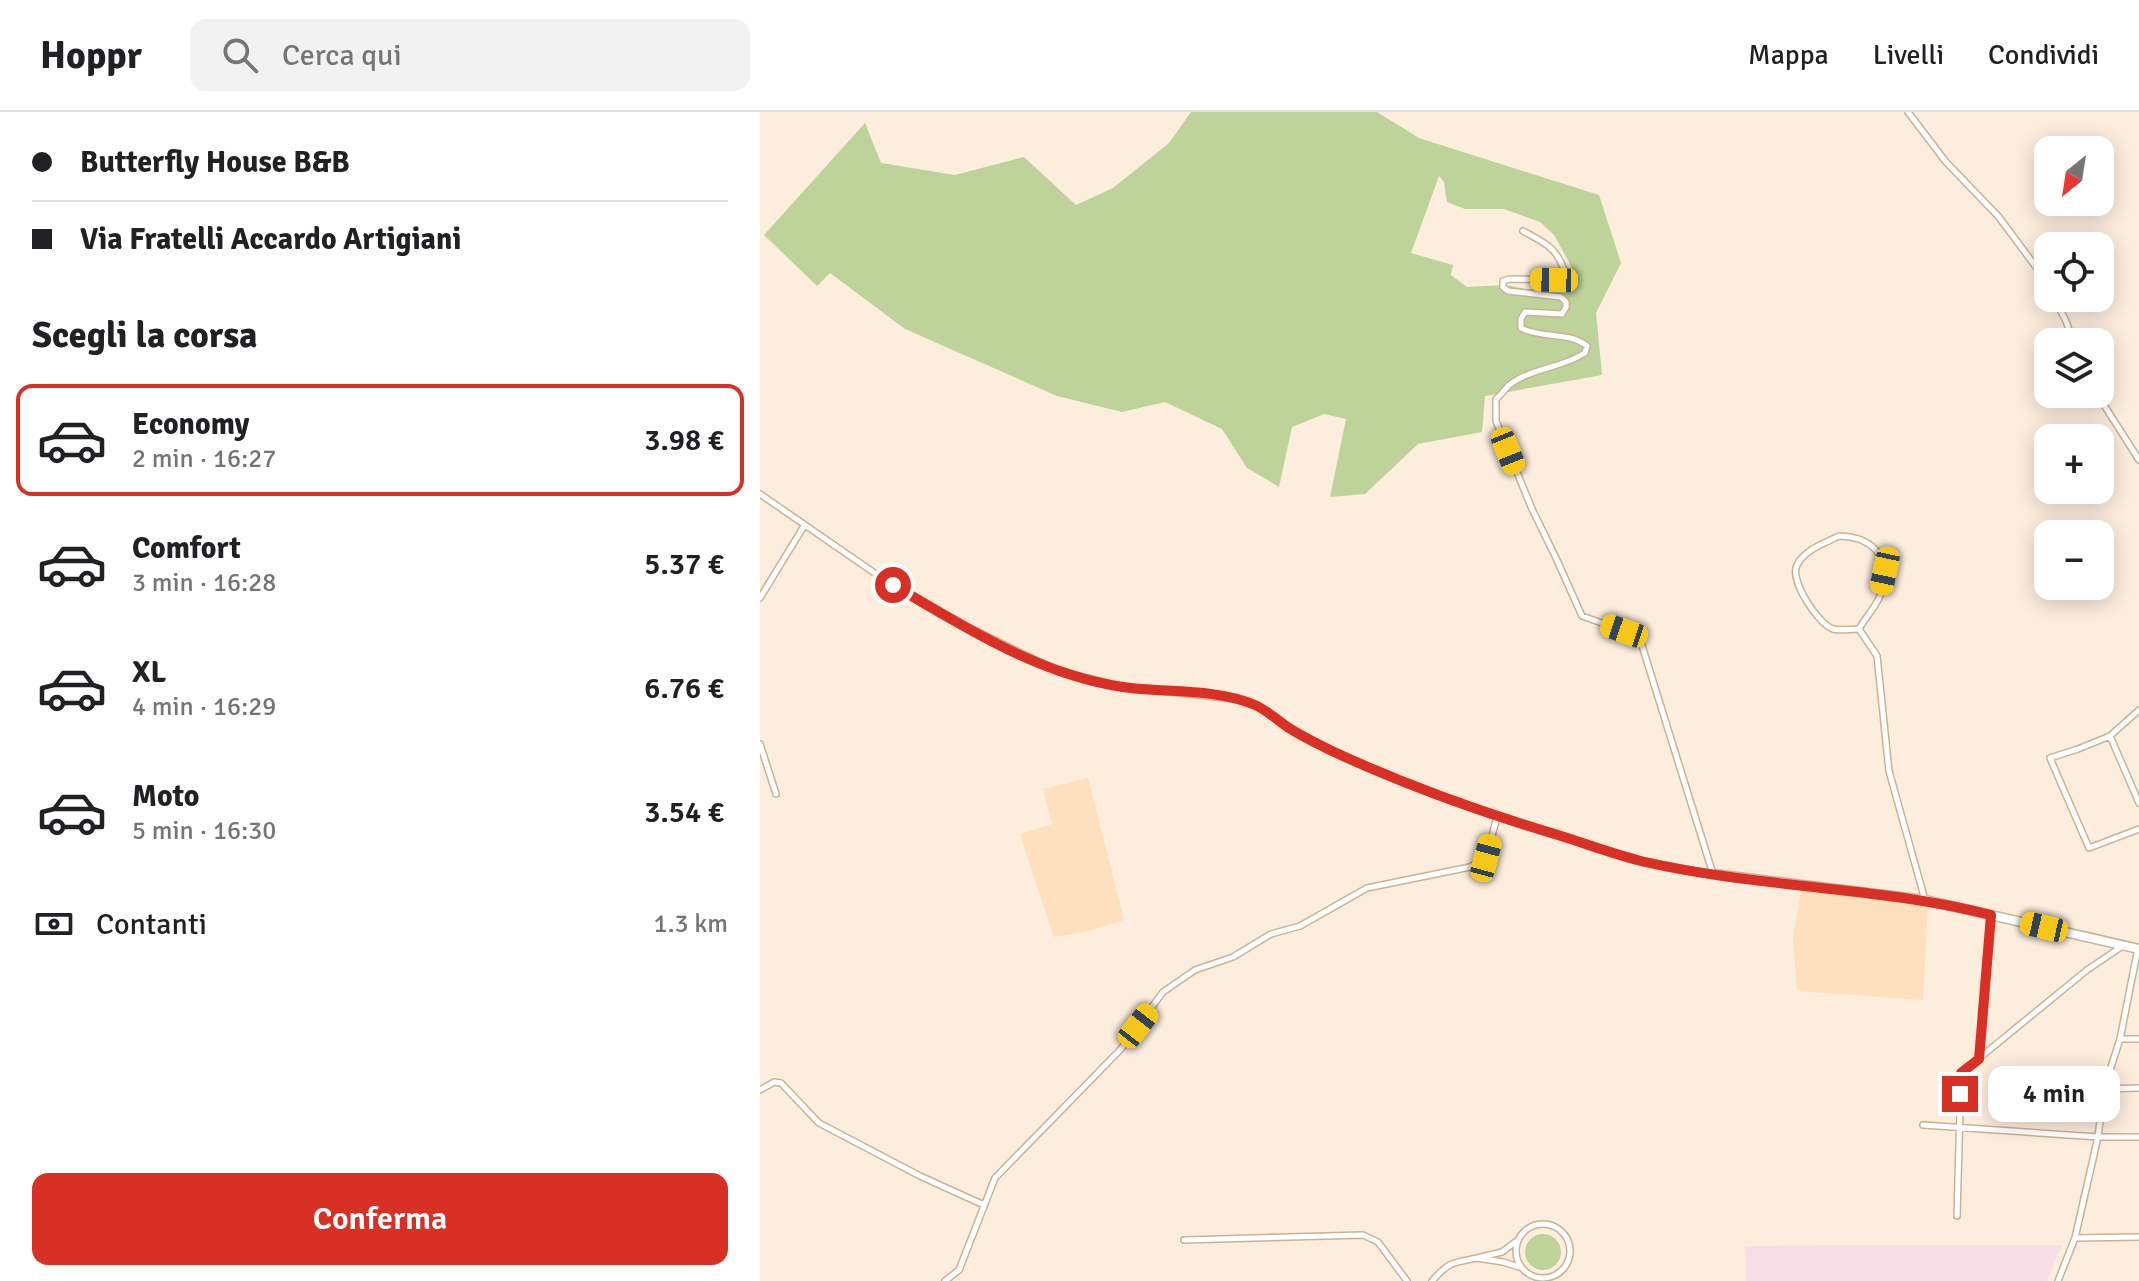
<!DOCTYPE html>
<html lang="it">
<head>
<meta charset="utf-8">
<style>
  :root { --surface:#fff; --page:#f2f2f2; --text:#202124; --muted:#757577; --line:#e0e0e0; --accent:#d93025 }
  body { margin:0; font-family:Signika,sans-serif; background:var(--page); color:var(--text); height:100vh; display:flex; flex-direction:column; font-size:30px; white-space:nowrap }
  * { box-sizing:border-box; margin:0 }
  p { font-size:26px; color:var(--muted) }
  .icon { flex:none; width:44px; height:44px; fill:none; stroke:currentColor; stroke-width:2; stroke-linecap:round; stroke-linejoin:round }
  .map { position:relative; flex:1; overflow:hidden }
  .drawer { display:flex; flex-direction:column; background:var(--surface); width:760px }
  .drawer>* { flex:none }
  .top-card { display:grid; align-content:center; height:176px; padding:0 32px; background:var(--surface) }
  .needle { width:52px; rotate:210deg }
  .buttons { position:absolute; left:1274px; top:24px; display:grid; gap:16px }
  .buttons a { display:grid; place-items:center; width:80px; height:80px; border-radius:16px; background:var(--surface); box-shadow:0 4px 20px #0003; font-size:40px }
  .end { position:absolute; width:36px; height:36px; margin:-18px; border:10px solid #d93025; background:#fff; box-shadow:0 0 0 4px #fff }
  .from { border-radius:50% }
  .bubble { position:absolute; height:56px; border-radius:16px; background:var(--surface); box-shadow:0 4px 20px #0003; font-size:26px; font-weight:600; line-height:56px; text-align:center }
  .car { position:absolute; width:24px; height:48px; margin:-24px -12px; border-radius:10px; box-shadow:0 0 6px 2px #0007; background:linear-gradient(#f5c518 24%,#345 0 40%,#f5c518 0 76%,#345 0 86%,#f5c518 0) }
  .top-card b { display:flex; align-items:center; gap:28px; height:76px; font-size:30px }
  .top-card b+b { border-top:2px solid var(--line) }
  .top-card i { width:20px; height:20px; background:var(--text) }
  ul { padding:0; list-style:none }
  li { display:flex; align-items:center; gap:24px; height:112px; margin:0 16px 12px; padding:0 16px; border:4px solid transparent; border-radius:16px }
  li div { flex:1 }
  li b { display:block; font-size:30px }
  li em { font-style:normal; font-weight:600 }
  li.current { border-color:var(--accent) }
  li>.icon { width:72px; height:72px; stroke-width:1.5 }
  h2 { padding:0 32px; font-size:36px; line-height:96px }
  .pay { display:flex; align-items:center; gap:20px; height:88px; padding:0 32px; font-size:30px }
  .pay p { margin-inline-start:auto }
  .primary-button { display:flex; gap:16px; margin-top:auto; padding:16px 32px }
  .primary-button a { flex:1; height:92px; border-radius:16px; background:var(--accent); color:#fff; font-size:32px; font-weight:600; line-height:92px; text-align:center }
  header { display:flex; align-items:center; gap:48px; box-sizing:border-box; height:112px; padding:0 40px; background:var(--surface); border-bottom:2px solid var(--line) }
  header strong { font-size:38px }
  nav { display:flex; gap:44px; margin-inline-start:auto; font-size:28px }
  .search { width:560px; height:72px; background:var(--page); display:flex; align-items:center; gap:20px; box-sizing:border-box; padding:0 28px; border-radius:16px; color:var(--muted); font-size:30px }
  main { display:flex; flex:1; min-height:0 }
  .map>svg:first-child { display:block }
  .built { fill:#fedfbe }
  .education { fill:#f8dee6 }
  .green { fill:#bed39a; fill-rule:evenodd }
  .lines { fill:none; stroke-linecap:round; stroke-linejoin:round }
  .street-casing { stroke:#cab297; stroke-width:8 }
  .secondary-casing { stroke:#cab297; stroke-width:11 }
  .street { stroke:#fff; stroke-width:5 }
  .secondary { stroke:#fff; stroke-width:8 }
  .route { stroke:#d93025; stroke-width:10 }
</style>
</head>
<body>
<header>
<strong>Hoppr</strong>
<div class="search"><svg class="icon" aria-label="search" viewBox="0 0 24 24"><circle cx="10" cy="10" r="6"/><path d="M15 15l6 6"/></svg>Cerca qui</div>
<nav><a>Mappa</a><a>Livelli</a><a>Condividi</a></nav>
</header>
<main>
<section class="drawer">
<div class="top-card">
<b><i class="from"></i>Butterfly House B&amp;B</b>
<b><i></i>Via Fratelli Accardo Artigiani</b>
</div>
<h2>Scegli la corsa</h2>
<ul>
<li class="current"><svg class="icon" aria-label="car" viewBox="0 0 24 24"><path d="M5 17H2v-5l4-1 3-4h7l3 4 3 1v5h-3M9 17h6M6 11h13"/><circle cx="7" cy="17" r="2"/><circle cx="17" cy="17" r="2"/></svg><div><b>Economy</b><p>2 min · 16:27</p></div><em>3.98 €</em></li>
<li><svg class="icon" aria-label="car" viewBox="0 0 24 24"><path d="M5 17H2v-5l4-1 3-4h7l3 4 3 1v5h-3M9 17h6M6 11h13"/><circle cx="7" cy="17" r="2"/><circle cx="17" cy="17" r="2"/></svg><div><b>Comfort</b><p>3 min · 16:28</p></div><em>5.37 €</em></li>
<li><svg class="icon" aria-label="car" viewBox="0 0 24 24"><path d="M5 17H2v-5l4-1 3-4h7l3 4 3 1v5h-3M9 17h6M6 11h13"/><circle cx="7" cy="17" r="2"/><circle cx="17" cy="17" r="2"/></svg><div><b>XL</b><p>4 min · 16:29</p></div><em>6.76 €</em></li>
<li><svg class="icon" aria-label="car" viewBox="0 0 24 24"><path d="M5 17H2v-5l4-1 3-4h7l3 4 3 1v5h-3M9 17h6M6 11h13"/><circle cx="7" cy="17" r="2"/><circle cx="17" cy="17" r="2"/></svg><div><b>Moto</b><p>5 min · 16:30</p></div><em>3.54 €</em></li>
</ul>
<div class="pay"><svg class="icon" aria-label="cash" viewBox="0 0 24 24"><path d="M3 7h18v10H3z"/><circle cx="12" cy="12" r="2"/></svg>Contanti<p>1.3 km</p></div>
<div class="primary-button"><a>Conferma</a></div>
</section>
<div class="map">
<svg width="1379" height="1169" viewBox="0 0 1379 1169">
  <rect width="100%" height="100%" fill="#fceddd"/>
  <path class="built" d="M328 666 364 808 325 820 294 825 260 722 292 712 283 677Z
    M1041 779 1168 791 1163 888 1037 879 1033 826Z"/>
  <path class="education" d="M1086 1133H1302L1287 1169H986L985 1134Z"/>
  <path class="green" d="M431 0H617L659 26 839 83 861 151 836 201 842 263 725 284 722 320 658 332 605 382 570 385 586 307 564 302 532 315 519 375 487 356 462 317 405 290 362 300 297 284 145 217 70 161 57 174 4 123 105 11 121 51 195 63 264 45 316 93 353 76 409 31ZM679 64 684 70 687 90 705 97H744L780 110 794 123 812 156 806 175 766 177 746 173 707 175 691 163 693 153 651 141Z
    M765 1140a18 18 0 1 1 36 0a18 18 0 1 1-36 0Z"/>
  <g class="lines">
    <defs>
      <path id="street" d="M1148 0 1186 50 1238 104 1282 163 1288 174
        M1294 186 1306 209 1313 230
        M1337 282 1379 348
        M0 382 116 462 204 513 296 558 363 575 475 587 496 593 530 617 574 640 668 680 737 705 883 749 953 762 879 524 822 504 796 446 772 397 736 309V287C741 283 745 277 749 273 771 256 802 256 825 241L827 234C808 219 782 227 761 216V207L765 200 802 202 806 195V190L801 185 748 179 743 175V169L750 167 794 168 805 161C797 135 785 131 763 119
        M1079 424C1116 425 1133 449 1120 484 1115 496 1105 506 1099 517 1091 517 1081 519 1073 517 1058 512 1029 468 1037 453 1044 438 1065 431 1079 424Z
        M0 486 44 414
        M1099 517 1117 544 1129 659 1165 788
        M1379 598 1350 624 1318 637 1290 646 1329 736 1379 717
        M1350 624 1379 691
        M0 632 16 682
        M1360 927H1379
        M1220 945 1231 804
        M1344 977 1379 976
        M0 978 14 970 21 971 59 1011 160 1064 224 1093
        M1163 1013 1338 1025H1379
        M1197 1104 1201 961 1327 858 1364 833
        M756 1139a27 27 0 1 1 54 0a27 27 0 1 1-54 0Z
        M1315 1126 1379 1125
        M424 1128 603 1123 618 1130 647 1169
        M758 1128 742 1140 717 1146 743 1150 759 1155
        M185 1169 199 1158 235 1066 361 937 403 880 435 858 473 845 511 822 540 814 607 776 710 755 726 746 737 705
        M672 1169C689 1150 691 1151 717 1146
        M1298 1169 1315 1126 1338 1025 1344 977 1360 927 1378 836"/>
      <path id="secondary" d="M953 762 1165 788 1379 837"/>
    </defs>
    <use href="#street" class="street-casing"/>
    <use href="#secondary" class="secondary-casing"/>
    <use href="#street" class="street"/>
    <use href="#secondary" class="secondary"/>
  </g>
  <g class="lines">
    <path class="route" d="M133 473C204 515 280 563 363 575 405 581 455 576 495 593 507 598 518 609 529 616 543 625 558 632 572 639 645 673 721 700 798 723 827 732 856 743 885 750 999 776 1117 774 1231 803L1219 947 1201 961 1200 982"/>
  </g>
</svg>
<div class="buttons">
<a><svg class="needle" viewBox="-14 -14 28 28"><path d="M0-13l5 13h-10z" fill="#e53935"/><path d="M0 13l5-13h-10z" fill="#757577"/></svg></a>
<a><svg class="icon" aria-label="locate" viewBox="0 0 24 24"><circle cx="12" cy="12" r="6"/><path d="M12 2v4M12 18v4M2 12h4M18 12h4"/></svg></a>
<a><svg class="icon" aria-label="layers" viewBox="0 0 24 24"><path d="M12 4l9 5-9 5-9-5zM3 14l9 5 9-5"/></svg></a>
<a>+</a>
<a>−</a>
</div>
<i class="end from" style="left:133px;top:473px"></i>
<i class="end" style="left:1200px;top:982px"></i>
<div class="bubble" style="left:1228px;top:954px;width:132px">4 min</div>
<i class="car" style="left:794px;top:168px;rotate:271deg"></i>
<i class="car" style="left:748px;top:339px;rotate:158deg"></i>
<i class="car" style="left:1125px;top:459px;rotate:192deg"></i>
<i class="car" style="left:864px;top:519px;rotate:289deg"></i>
<i class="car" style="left:726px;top:746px;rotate:15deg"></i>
<i class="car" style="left:1284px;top:815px;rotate:283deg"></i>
<i class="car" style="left:378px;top:914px;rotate:38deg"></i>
</div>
</main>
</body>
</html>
